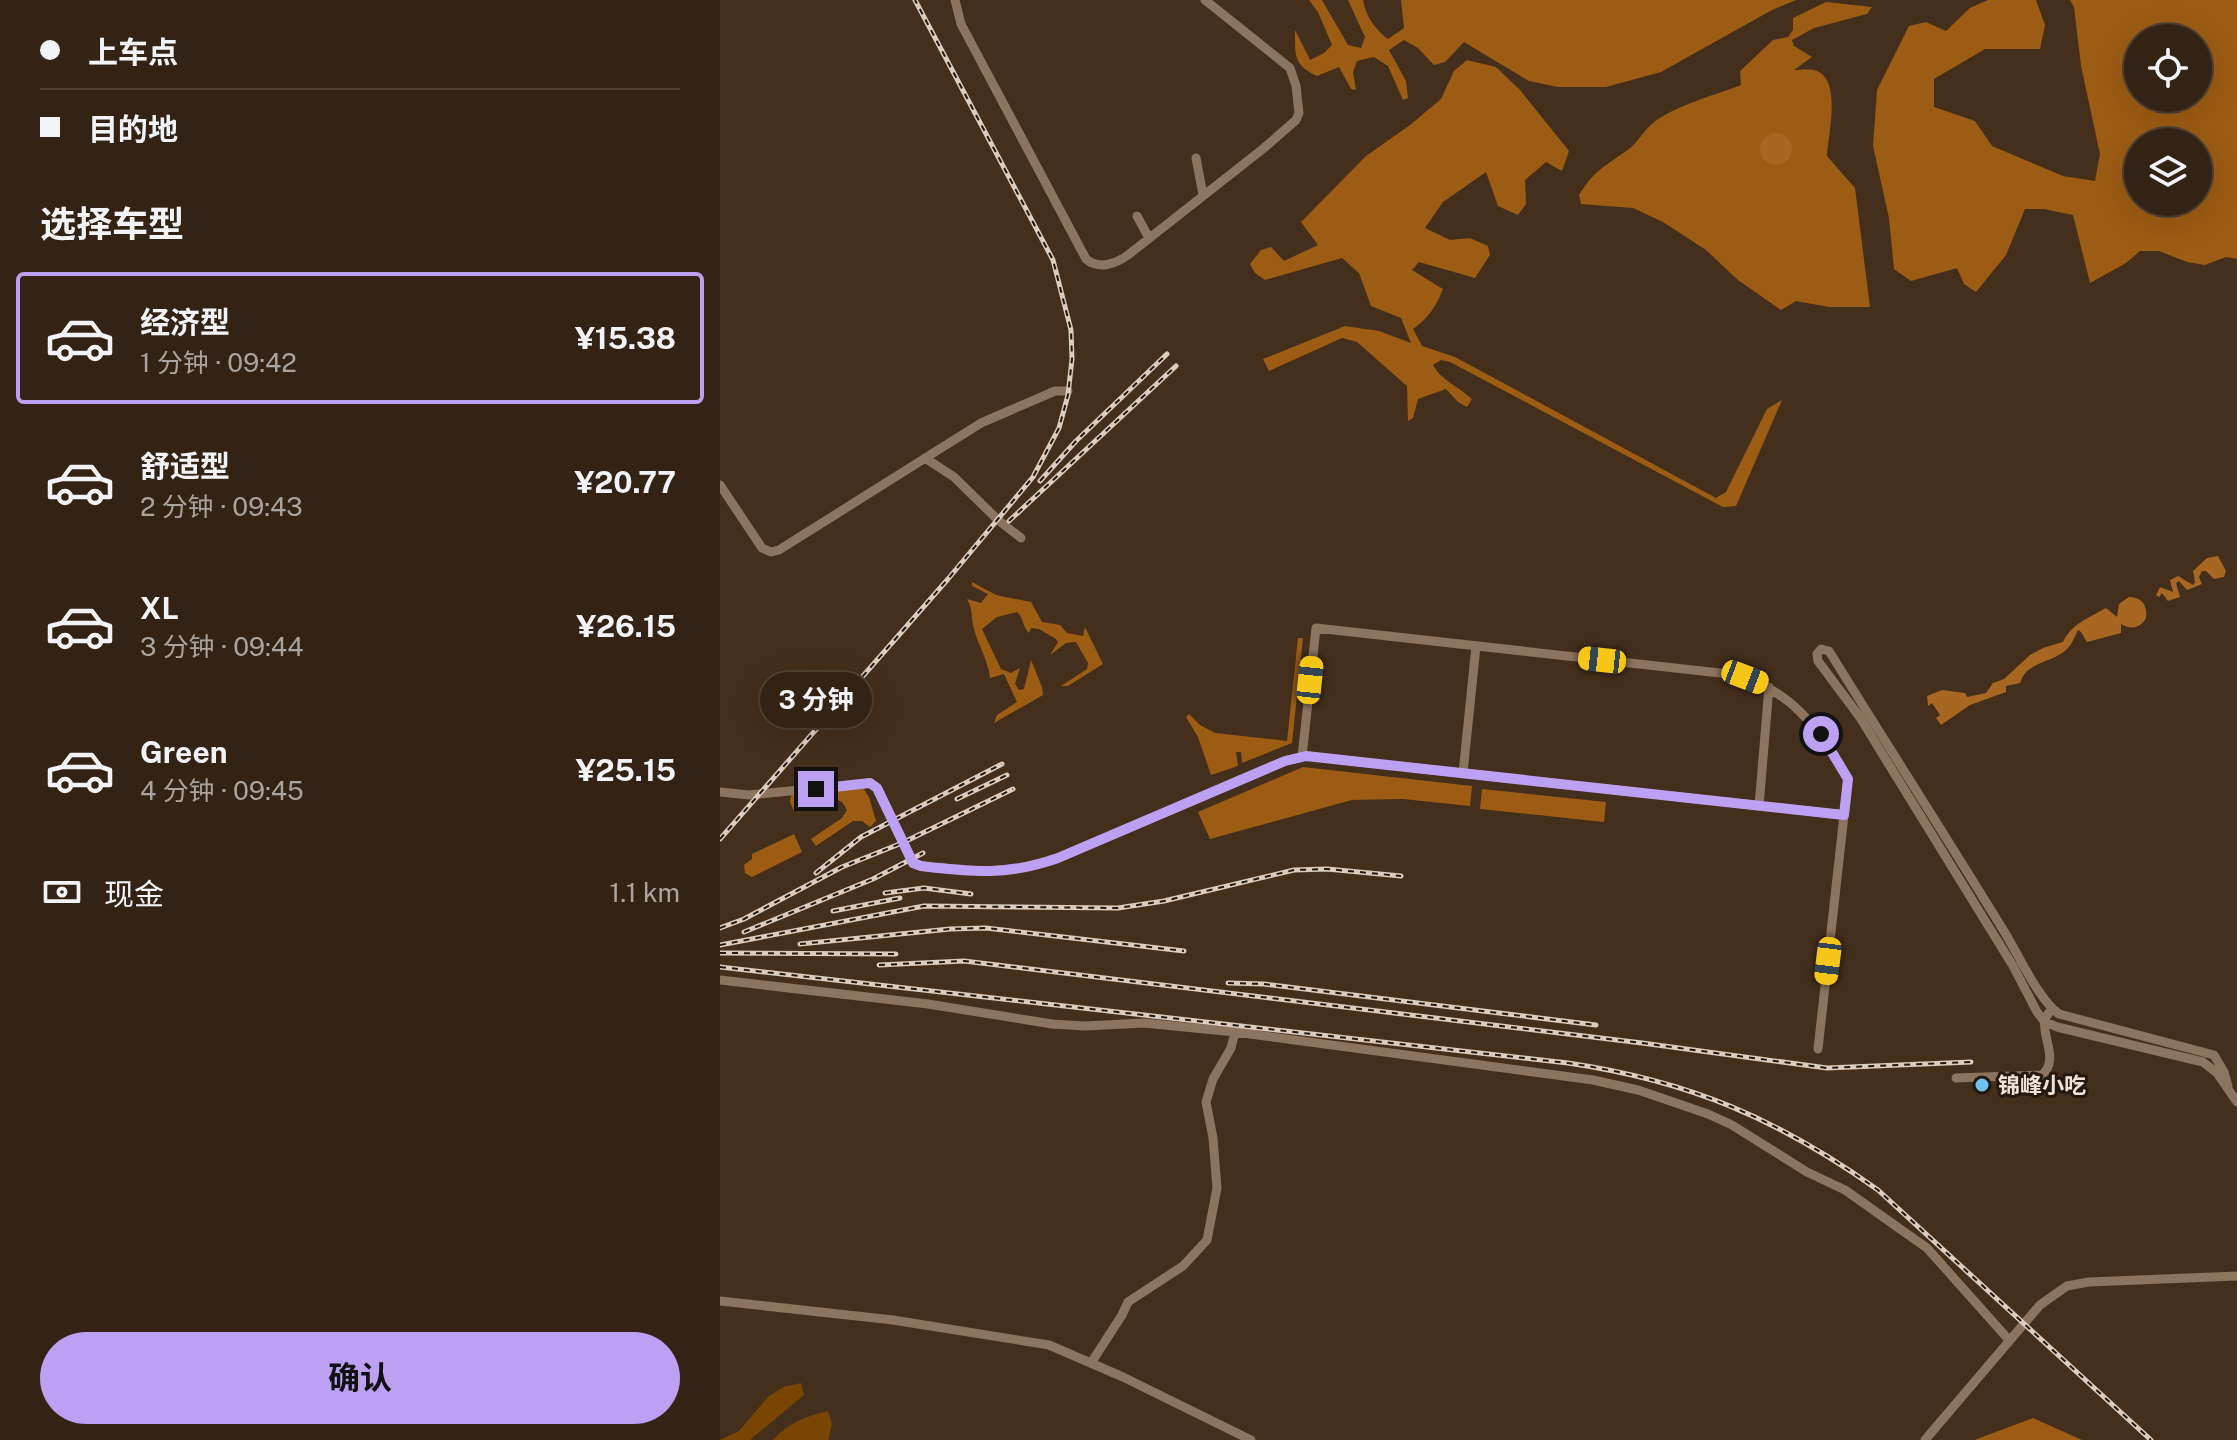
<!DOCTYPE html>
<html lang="zh">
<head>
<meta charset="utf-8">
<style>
  :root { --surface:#332315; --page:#3b2b1e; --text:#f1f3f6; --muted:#a9a4a0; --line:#4e4034; --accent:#bca0f2 }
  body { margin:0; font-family:"Public Sans","Noto Sans SC",sans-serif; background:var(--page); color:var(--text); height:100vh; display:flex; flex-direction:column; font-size:30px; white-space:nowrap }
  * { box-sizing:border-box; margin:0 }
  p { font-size:26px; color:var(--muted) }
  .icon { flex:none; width:44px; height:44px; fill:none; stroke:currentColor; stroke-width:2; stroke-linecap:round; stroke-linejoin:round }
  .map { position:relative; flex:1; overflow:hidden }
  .panel { display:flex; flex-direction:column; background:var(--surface); width:720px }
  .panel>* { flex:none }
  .banner { display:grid; align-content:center; height:176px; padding:0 40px; background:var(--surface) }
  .buttons { position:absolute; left:1404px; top:24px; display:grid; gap:16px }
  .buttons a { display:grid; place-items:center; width:88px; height:88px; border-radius:50%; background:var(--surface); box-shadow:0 8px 32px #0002,0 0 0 2px var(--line); font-size:40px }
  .end { position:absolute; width:36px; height:36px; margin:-18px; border:10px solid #bca0f2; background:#111; box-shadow:0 0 0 4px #111 }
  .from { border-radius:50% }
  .bubble { position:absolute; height:56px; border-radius:28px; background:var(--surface); box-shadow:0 8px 32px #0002,0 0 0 2px var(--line); font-size:26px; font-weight:700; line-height:56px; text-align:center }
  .car { position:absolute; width:24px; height:48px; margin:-24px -12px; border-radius:10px; box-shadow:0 0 6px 2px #0007; background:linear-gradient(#f5c518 24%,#345 0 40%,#f5c518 0 76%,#345 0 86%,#f5c518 0) }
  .banner b { display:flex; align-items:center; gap:28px; height:76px; font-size:30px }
  .banner b+b { border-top:2px solid var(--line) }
  .banner i { width:20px; height:20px; background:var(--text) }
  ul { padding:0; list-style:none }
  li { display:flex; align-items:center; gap:24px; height:132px; margin:0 16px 12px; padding:0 24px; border:4px solid transparent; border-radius:8px }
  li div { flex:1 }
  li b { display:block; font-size:30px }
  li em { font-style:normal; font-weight:700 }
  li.selected { border-color:var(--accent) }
  li>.icon { width:72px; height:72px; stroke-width:1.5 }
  h2 { padding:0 40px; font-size:36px; line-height:96px }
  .pay { display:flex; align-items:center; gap:20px; height:88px; padding:0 40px; font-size:30px }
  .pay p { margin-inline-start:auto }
  .cta { display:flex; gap:16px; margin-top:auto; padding:16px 40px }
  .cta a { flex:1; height:92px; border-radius:48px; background:var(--accent); color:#111; font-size:32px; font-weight:700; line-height:92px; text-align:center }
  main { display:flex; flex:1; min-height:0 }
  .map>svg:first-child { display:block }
  .green { fill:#794503 }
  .forest { fill:#9c5c13; fill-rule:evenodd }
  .water { fill:#a76621 }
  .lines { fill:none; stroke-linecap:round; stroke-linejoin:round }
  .minor { stroke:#8d745f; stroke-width:9 }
  .rail-casing { stroke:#dbccbf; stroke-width:5 }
  .rail { stroke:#231911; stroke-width:2; stroke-dasharray:6; stroke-linecap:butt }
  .route { stroke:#bca0f2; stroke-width:10 }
  .poi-dot { fill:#70c1f4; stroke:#231911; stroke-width:3 }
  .labels { text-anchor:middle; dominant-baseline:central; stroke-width:6; stroke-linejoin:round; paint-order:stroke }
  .poi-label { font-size:22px; font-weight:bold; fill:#f0e2d6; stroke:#231911; text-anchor:start }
</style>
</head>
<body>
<main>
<section class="panel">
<div class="banner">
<b><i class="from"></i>上车点</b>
<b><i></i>目的地</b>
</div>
<h2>选择车型</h2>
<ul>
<li class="selected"><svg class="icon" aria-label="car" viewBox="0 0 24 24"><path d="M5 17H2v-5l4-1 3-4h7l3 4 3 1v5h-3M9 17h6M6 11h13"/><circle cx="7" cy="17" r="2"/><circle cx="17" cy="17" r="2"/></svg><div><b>经济型</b><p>1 分钟 · 09:42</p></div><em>¥15.38</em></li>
<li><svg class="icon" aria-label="car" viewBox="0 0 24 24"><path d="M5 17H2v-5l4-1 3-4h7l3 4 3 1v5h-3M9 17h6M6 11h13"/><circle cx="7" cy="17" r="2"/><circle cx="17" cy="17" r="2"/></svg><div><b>舒适型</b><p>2 分钟 · 09:43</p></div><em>¥20.77</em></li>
<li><svg class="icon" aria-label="car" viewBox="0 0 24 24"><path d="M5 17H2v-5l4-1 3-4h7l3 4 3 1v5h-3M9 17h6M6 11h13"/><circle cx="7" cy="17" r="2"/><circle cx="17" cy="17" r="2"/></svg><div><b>XL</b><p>3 分钟 · 09:44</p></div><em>¥26.15</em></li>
<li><svg class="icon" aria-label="car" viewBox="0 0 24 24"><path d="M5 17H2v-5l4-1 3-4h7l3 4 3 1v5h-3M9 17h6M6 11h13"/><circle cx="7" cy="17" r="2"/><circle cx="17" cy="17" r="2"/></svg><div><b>Green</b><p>4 分钟 · 09:45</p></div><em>¥25.15</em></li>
</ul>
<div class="pay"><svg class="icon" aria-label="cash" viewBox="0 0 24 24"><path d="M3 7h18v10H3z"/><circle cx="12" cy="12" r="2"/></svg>现金<p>1.1 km</p></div>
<div class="cta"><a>确认</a></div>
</section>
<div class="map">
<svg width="1517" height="1440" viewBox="0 0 1517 1440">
  <rect width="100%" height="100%" fill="#442f1c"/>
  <path class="green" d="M81 1383 84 1395 30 1440H0L19 1431 48 1397 63 1387Z
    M108 1411 112 1424 108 1440H53C68 1423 86 1416 108 1411Z"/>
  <path class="forest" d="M589 0H602L628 45 641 48 645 37 628 0H643C646 17 655 29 668 39L684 28 681 0H1076L1052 10 941 72 886 87H838L809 81 744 42 725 62 714 65 698 48 684 40 669 50 686 81 688 98 683 100 668 66 654 57 637 61 633 72 636 90 631 89 619 67 597 76C573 65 575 54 575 30L590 60 604 53 612 45 598 12Z
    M1268 0H1316L1325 25 1320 49H1265L1214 79V107L1255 121 1272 146 1343 176 1375 181 1380 154 1361 66 1354 7 1350 0H1517V259L1506 257 1485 265 1467 262 1439 251H1420L1406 263 1370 283 1353 215 1324 209H1305L1286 255 1256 292 1244 284 1237 268 1191 281 1174 269 1169 218 1153 146 1157 90 1189 26 1206 22 1226 31 1250 8ZM1418 38H1478V98H1418ZM1418 142H1478V202H1418Z
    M1106 2 1152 7 1147 14 1094 28 1072 40 1074 46 1092 57 1074 70C1082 70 1093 68 1099 72 1121 84 1108 135 1107 156L1135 188 1150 307H1109L1076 301 1061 310 1018 280 986 250 943 222 913 208 861 204 859 195C875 169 886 166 909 149 918 142 924 130 934 122 959 104 993 96 1021 85L1020 71 1053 40 1068 37 1073 30V18Z
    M747 60 776 67 800 90 849 151 842 171 826 162 805 180 806 204 798 215 778 206 766 172 723 202 705 228 730 240 750 238 768 246 770 255 755 278 699 262 692 270 723 289C716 306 709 318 693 329L702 346 735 357 996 498 1006 492 1047 409 1062 400 1016 506 1003 507 730 362 721 360 713 365C720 379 740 388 752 399L747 407 738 402 726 389 698 399 693 418 688 421 687 386 637 342 622 338 549 371 543 359 625 326 659 331 691 343 681 318 651 306 639 273 622 258 545 280 535 273 530 264 541 250 551 247 564 261 598 245 581 222 646 156 690 125 721 99 734 71Z
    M252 582 276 595 311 602 322 622 340 625 347 633 363 636 365 627 383 664 348 686H341L367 669 368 663 356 642 346 643 330 655 338 642 336 639 319 629 311 628 309 633C302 626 304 618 297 612L277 617 262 629 281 669 291 673 300 668 295 684 299 690 304 689 311 660 322 687 323 695 274 723 277 715 297 702 284 674 270 678C268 659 257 644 253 625 251 615 253 610 247 599L261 603 268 594 252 586Z
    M578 638H583L572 743 522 763 521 752H516L518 766 491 775 478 737 466 717 469 714 480 725 495 733 567 741Z
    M583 767 752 786 750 806 683 799 632 800 490 839 478 812Z
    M105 782 119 789 141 785 149 797 156 821 150 827 142 821H133L96 846 91 839 122 818 127 810 122 802 113 798 74 811 70 802 72 789Z
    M762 789 886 802 884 822 760 809Z
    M74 834 82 852 32 877 25 873 24 865 32 859V854Z
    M1313 1418 1362 1440H1255L1257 1439Z"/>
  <path class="water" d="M1040 149a16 16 0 1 1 32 0a16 16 0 1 1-32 0Z
    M1498 556 1506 571 1504 577 1494 579 1486 571H1482L1479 577 1482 584 1467 590 1459 581 1456 583 1460 597 1448 601 1442 593 1439 597 1436 595 1440 587 1453 592 1450 580 1458 576 1473 585 1475 582 1473 571 1487 558Z
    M1409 597C1421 597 1428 605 1426 618 1421 628 1411 630 1401 624V633L1367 642 1361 632 1358 630C1355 636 1352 644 1348 648 1333 664 1307 660 1300 683L1286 686V692L1250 705 1221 725 1216 718 1220 715 1212 703 1208 706 1207 696 1222 690 1245 693 1247 697 1266 693 1273 683 1284 679 1310 655 1323 648 1343 642C1352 623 1369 618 1386 608L1397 617 1399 604Z"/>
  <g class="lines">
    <path class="minor" d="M235 0 241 24 366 259C379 270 396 264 408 255L544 148 576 120 579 113 576 86 570 68 485 0
      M476 158 483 195
      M417 216 429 238
      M205 458 234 477 278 520 301 538
      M0 485 42 548 51 552 59 550 261 423 335 391H348
      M582 757 596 628 1009 674C1072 687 1097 728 1128 779L1098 1049
      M743 773 756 646
      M0 792 29 795 150 783 157 788 193 863 201 866C254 871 286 876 338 858L565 761 586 756 1124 815
      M1039 806 1049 687
      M0 980 208 1004 332 1024 365 1026 424 1023 515 1032 873 1080 918 1090 988 1114 1012 1125 1087 1172 1125 1190 1207 1248 1289 1340
      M1236 1078 1322 1075C1344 1056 1310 1025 1333 1009
      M1508 1086 1504 1072 1494 1055 1339 1014C1317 998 1298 953 1282 928 1225 835 1166 743 1109 651L1101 649 1097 654 1098 661 1139 716 1293 966 1317 1012 1324 1021 1337 1027 1483 1062 1497 1073 1517 1102
      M0 1301 173 1320 329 1345 403 1377 531 1440
      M371 1363 402 1315 408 1302 463 1266 487 1240 497 1188 493 1138 486 1102 493 1079 511 1048 515 1032
      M1205 1440 1320 1305 1347 1286 1369 1282 1517 1276"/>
    <defs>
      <path id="rail" d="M320 481 356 441 447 354
        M289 521 456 366
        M237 799 287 775
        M0 839 228 579 313 477 339 428 348 395 352 359 351 330 333 260 195 0
        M96 873 141 837 282 764
        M165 893 204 888 251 894
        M113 911 180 898
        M0 928 24 919 122 867 182 843 293 789
        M24 932 153 879 203 853
        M80 944 230 929 266 928 464 951
        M0 945 204 906 398 908 444 901 574 870 607 869 681 876
        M0 953 176 954
        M159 965 244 961 922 1043 1107 1068 1251 1062
        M0 967 848 1063C970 1081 1058 1119 1158 1190L1431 1440
        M508 983 544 984 876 1025"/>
    </defs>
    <use href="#rail" class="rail-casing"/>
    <use href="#rail" class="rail"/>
  </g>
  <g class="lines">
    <path class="route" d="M96 789 150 783 157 788 193 863 201 866C254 872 287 876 338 858L565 761 586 756 1124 815 1128 779 1101 734"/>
  </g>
  <circle class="poi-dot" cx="1262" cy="1085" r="8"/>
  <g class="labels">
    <g class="poi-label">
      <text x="1278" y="1085">锦峰小吃</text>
    </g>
  </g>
</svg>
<div class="buttons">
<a><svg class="icon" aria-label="locate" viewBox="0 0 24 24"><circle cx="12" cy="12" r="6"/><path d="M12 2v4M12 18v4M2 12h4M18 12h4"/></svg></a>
<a><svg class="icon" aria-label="layers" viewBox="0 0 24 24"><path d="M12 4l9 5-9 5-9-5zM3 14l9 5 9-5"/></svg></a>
</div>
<i class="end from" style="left:1101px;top:734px"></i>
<i class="end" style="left:96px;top:789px"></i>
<div class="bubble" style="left:40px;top:672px;width:112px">3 分钟</div>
<i class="car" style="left:882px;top:660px;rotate:276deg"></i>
<i class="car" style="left:1025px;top:677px;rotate:111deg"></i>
<i class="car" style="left:590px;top:680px;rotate:6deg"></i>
<i class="car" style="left:1108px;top:961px;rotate:187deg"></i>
</div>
</main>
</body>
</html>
